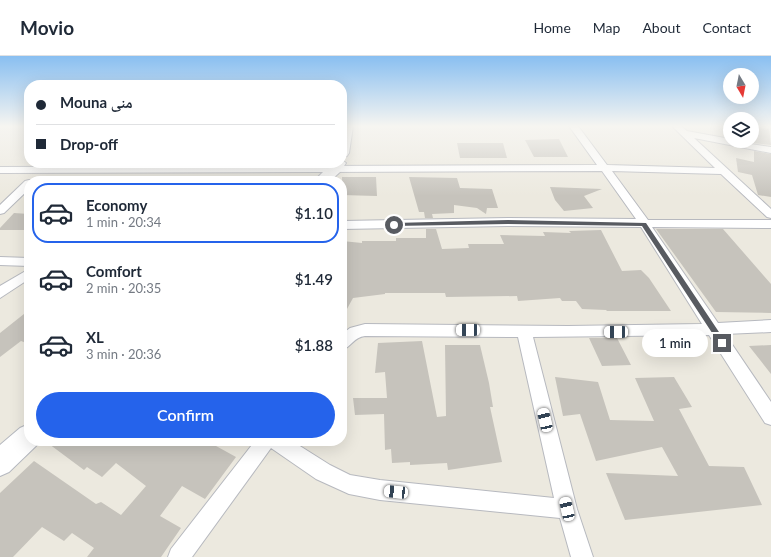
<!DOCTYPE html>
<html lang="en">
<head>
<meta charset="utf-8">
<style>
  :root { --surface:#fff; --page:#f6f6f7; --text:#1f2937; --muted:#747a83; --line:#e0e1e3; --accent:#2563eb }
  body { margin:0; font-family:Lato,"Noto Naskh Arabic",sans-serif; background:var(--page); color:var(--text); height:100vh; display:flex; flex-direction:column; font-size:15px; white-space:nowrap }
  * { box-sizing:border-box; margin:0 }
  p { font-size:13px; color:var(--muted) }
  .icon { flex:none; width:22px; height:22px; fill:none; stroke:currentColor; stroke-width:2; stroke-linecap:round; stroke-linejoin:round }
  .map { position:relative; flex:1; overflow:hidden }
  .sheet { position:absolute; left:24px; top:120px; width:323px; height:270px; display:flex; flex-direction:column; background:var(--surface); border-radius:16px; box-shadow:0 4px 16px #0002 }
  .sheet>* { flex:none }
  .top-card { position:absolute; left:24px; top:24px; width:323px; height:88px; border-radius:16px; box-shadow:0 4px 16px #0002; display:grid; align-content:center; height:88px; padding:0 12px; background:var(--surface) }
  .needle { width:26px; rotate:170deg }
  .buttons { position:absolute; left:723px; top:12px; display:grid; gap:8px }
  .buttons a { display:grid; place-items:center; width:36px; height:36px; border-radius:50%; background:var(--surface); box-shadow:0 4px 16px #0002; font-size:20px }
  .end { position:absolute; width:18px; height:18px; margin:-9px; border:5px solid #585b61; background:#fff; box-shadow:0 0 0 2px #fff }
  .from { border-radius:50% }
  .bubble { position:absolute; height:28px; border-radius:14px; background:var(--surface); box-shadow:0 4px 16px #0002; font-size:13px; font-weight:600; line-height:28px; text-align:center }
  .car { position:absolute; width:12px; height:24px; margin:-12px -6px; border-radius:5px; box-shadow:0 0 3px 1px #0007; background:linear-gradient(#fff 24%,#345 0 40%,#fff 0 76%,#345 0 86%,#fff 0) }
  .top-card b { display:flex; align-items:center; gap:14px; height:38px; font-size:15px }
  .top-card b+b { border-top:1px solid var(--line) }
  .top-card i { width:10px; height:10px; background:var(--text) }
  ul { padding:7px 0 0; list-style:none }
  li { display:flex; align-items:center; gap:12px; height:60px; margin:0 8px 6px; padding:0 4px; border:2px solid transparent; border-radius:16px }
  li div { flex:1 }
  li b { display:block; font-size:15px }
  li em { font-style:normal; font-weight:600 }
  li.selected { border-color:var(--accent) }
  li>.icon { width:36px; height:36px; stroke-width:1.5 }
  .primary-button { display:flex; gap:8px; margin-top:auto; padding:8px 12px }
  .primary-button a { flex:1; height:46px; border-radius:24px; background:var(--accent); color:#fff; font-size:16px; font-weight:600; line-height:46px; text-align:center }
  header { display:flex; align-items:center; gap:24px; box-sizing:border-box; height:56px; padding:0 20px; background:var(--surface); border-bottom:1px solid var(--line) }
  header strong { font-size:19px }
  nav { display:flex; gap:22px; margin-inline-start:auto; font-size:14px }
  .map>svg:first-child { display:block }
  .building { fill:#c6c3bc }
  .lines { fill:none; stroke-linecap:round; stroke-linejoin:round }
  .street-casing { stroke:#b7b9bf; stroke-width:2 }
  .secondary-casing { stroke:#b5b8bf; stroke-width:2 }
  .street { fill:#fff; fill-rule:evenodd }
  .secondary { fill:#fff; fill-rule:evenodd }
  .route { fill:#585b61 }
</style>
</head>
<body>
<header>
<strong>Movio</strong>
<nav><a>Home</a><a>Map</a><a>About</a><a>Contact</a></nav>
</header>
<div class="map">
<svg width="771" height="501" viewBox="0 0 771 501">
  <rect width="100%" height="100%" fill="#ece9df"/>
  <path class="building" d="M753 70 769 73 771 89 754 87Z
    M559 83 568 101H534L525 84Z
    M457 87H503L507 102H460Z
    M754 95 771 98V141L758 139 752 119 738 116 736 102 754 106Z
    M342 121H376L377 140 342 139Z
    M409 121 457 122 460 132 492 133 498 152H487L486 158 477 152 454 149V157L432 158 433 162H425L424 156H419Z
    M550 131 602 133 584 140 593 152 564 155 555 144Z
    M14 157 29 158V174H0V172Z
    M426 173H436L442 193 469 192 468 188H504L500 179 545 180 543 176 571 177 569 175 601 174 622 215 641 214 649 222 671 255H607L606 254 582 253 576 245H562L560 242 518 245 517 240 446 241 445 237H385V238L353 242 342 262V185L362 187V185H396V182H426Z
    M656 173H723L771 228V257L716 256Z
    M29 254V288L21 285 0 301V277Z
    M589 282H617L631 309 602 310Z
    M422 285 437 361 446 360 445 289H480L489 327 493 351H490L502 406 448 414 447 407 410 409V406L392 407 391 393 385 394 384 358 355 359 353 342H387L385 316 375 317 378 287Z
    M771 289V318L749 290Z
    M555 321 598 326 610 364 654 365 635 322 674 321 692 351 679 353 709 410 744 411 762 449 625 464 606 417 678 420 662 391 596 405 580 358 563 360Z
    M45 385H207L236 401 205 443 182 430 160 460 181 472 161 501H87L94 492 72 477 64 485 42 471 13 501H0V437L34 405 96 448 101 446 121 459 146 430 116 407 102 421 87 411 84 414Z"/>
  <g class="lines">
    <defs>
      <path id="street" d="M569 70H578L607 109 715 112 672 70H681L687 75 730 83V85L771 91V97L694 82 771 153V162L767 161 721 118 612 115 648 164H771V172L652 171 718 267 771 264V276L725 278 771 346V369L765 367 709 279 533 281 577 453 593 501H571L560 462 380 444 349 438 316 423 271 392 192 501H168L171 493 255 385H292L330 409 350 419 380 424 554 442 518 281 365 280C354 281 351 291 342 294V278L350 272 365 268 568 270 702 268 641 171 508 170 342 173V165L508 162 636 163 602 115 0 117V111L597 109Z
        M29 124 33 125H29V133L4 157 0 158V149L25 125Z
        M0 201 29 202V210L0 209Z
        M29 213V223L0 242V230Z"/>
      <path id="secondary" d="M342 70H353L349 97 347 100 342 101Z
        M342 104 346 107 340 116 330 125H314L332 107H342Z
        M29 368V385H40L38 388 9 416 0 420V389L20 372Z"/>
    </defs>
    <use href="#street" class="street-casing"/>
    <use href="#secondary" class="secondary-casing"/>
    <use href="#street" class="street"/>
    <use href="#secondary" class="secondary"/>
  </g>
  <linearGradient id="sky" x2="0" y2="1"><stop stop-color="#89bff1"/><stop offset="0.5" stop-color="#f6f5f1"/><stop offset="1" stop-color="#f6f5f1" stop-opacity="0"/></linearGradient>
  <rect width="771" height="140" fill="url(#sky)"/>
  <path class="route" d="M508 164 646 167 725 285V289H720L642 170 508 168 394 170 391 169 394 167Z"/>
</svg>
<div class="buttons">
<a><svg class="needle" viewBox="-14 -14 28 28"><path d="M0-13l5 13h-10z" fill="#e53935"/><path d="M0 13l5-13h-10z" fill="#747a83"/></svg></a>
<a><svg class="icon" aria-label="layers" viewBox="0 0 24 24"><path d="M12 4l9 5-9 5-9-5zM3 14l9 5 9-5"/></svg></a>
</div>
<i class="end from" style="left:394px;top:169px"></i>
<i class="end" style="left:722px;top:287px"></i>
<div class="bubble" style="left:642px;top:273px;width:66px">1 min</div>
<i class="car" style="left:468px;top:274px;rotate:270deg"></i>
<i class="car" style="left:616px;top:276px;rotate:270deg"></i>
<i class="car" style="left:545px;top:364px;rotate:347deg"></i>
<i class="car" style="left:396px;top:436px;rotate:276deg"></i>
<i class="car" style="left:567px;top:453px;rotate:347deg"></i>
<div class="top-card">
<b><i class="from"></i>Mouna منى</b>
<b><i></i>Drop-off</b>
</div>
<section class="sheet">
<ul>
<li class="selected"><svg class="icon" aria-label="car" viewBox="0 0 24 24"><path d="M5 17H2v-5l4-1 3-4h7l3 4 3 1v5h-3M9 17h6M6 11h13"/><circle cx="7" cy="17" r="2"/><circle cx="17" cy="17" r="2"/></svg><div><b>Economy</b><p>1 min · 20:34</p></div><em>$1.10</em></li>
<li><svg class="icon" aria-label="car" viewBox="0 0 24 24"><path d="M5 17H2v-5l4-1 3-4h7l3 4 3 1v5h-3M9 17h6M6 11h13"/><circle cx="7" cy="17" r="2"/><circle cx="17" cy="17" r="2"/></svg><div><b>Comfort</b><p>2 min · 20:35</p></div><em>$1.49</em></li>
<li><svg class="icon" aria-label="car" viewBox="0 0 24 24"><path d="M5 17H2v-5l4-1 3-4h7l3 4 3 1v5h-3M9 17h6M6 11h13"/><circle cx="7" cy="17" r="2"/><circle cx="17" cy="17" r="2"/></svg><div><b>XL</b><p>3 min · 20:36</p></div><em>$1.88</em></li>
</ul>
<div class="primary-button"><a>Confirm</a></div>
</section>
</div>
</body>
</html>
